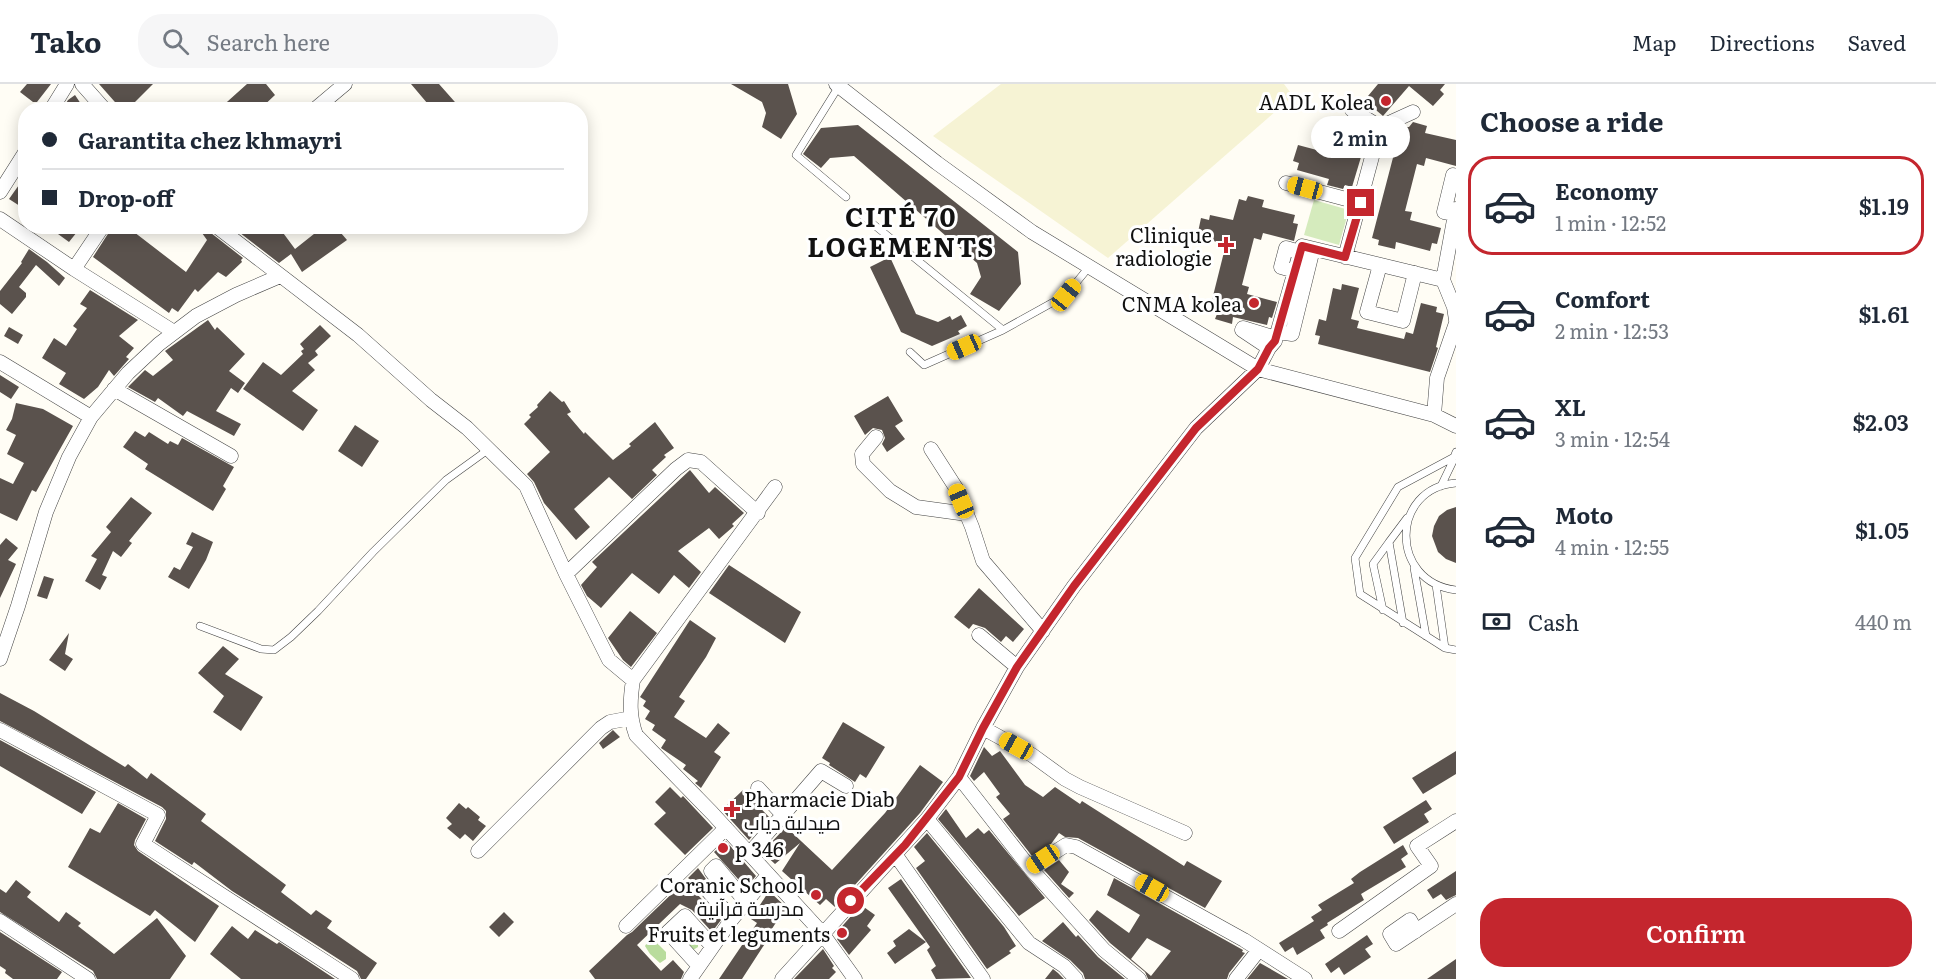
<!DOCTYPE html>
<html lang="en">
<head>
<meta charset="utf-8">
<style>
  :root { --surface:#fff; --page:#f6f6f7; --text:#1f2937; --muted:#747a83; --line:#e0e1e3; --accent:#c4262e }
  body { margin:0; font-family:Literata,Cairo,serif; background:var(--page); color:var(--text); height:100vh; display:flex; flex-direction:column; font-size:22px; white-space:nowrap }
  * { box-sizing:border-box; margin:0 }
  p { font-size:20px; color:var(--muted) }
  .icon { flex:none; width:33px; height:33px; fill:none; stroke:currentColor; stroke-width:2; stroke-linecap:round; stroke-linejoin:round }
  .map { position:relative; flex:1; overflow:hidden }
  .sheet { display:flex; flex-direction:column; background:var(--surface); width:480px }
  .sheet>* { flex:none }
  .top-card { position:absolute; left:18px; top:18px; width:570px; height:132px; border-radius:24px; box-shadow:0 3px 15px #0003; display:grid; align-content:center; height:132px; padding:0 24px; background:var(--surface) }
  .end { position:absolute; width:27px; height:27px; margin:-14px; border:8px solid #c4262e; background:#fff; box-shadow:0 0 0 3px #fff }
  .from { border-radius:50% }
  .bubble { position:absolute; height:42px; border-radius:21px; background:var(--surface); box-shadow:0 3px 15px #0003; font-size:20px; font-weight:600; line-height:42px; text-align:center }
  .car { position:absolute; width:18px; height:36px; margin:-18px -9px; border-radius:8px; box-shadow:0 0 4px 2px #0007; background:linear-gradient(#f5c518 24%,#345 0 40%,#f5c518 0 76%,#345 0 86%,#f5c518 0) }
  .top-card b { display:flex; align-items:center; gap:21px; height:57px; font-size:22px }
  .top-card b+b { border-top:2px solid var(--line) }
  .top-card i { width:15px; height:15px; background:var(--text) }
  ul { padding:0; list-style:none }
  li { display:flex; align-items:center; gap:18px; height:99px; margin:0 12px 9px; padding:0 12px; border:3px solid transparent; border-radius:24px }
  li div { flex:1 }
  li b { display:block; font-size:22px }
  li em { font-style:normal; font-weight:600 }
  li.active { border-color:var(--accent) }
  li>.icon { width:54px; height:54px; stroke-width:1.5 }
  h2 { padding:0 24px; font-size:27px; line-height:72px }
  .pay { display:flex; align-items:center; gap:15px; height:66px; padding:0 24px; font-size:22px }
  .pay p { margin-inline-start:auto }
  .button { display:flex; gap:12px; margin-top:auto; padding:12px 24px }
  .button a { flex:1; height:69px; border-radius:24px; background:var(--accent); color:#fff; font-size:24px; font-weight:600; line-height:69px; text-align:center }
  header { display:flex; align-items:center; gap:36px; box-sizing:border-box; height:84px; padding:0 30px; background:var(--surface); border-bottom:2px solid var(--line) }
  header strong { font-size:28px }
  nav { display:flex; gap:33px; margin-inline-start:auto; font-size:21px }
  .search { width:420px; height:54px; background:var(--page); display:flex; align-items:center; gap:15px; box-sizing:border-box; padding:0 21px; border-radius:24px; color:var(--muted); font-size:22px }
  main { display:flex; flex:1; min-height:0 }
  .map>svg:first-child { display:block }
  .farmland { fill:#f6f3d4 }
  .green { fill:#d5ebbd }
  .forest { fill:#b9dc9c }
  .building { fill:#5a524d; fill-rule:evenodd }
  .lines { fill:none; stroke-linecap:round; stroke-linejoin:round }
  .service-casing { stroke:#444; stroke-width:8 }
  .minor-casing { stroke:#444; stroke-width:15 }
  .service { stroke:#fff; stroke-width:7 }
  .minor { stroke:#fff; stroke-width:14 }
  .route { stroke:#c4262e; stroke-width:8 }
  .poi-dot { fill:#c4262e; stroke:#fff; stroke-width:2 }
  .labels { text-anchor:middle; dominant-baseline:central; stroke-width:6; stroke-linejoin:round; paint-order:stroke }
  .poi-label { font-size:20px; fill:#111; stroke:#fff; text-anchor:end }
  .district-label { font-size:26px; font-weight:bold; letter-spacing:1.5px; fill:#111; stroke:#fff }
</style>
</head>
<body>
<header>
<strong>Tako</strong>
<div class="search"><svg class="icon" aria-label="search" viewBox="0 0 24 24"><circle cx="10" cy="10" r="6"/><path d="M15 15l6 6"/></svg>Search here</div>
<nav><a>Map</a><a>Directions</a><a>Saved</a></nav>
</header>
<main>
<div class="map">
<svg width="1456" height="895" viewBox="0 0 1456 895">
  <rect width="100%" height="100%" fill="#fffdf5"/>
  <path class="farmland" d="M1001 0H1284L1293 12 1108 174 933 52Z"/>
  <path class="green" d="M1314 116 1349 126 1339 161 1304 151Z"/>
  <path class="forest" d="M685 842 698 854V863L693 866 678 851 679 846Z
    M653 855 666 868V875L660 879 650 870 645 862 648 857Z"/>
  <path class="building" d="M27 0H51L37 18H33L20 8Z
    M99 0H153L127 26H122Z
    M247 0H266L275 11 259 26H218Z
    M411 0H439L462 26H433Z
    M731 0H788L797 30 781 55 762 43 766 29 762 18Z
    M1378 0H1445L1440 6 1444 10 1433 22 1409 2 1383 32 1370 21 1374 17 1368 12Z
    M75 11 85 26H62L68 16Z
    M1413 38 1427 42 1425 49 1456 56V82L1426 74 1424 82 1417 80 1405 127 1412 128 1410 136 1441 144 1437 160 1432 159 1430 167 1396 158 1395 165 1378 161 1379 156 1372 154 1401 43H1409Z
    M1344 40 1361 45 1359 51 1367 53 1352 103 1345 101 1343 105 1327 101 1329 95 1297 86 1299 79 1293 77 1298 61 1328 69 1330 61 1338 63Z
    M858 41 1018 168 1021 200 999 227 970 210 981 193 977 179 854 72 830 74 821 84 803 70 821 44Z
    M26 91V126L9 115Z
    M1248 112 1264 116 1262 123 1295 131 1293 139 1298 140 1294 157 1263 149 1261 156 1254 154 1242 201 1249 203 1247 210 1277 218 1272 234 1269 233 1267 241 1233 233 1232 240 1215 235 1217 230 1209 228 1226 160 1197 153 1201 134 1209 136 1210 131 1233 136 1239 115 1246 117Z
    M47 142H70L77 148 69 158Z
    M113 142H138L134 148 186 188 207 156 202 149 207 142 211 149 243 174 241 176 242 178 226 193 218 188 198 208 195 205 178 228 172 224 169 229 93 173Z
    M231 142H278L295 165 324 142H351L341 149 347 156 302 188 291 170 279 179Z
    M29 165 47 178 65 194 59 202 36 181 19 203 26 209V213L12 230 0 220V207L22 179 21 178Z
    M890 173 916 230 938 238 950 232 952 236 961 231 967 242 958 247 960 250 932 262 901 248 870 183Z
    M1342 200 1359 204 1351 235 1359 237 1357 244 1404 255 1406 248 1413 250 1421 219 1437 223 1436 228 1444 230 1436 263 1438 264 1430 288 1318 260 1320 252 1315 251 1319 235 1326 237 1333 204 1341 206Z
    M90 206 138 236 119 252 134 264 126 273 129 275 114 292 109 286 98 303 84 315 59 300 66 289 42 274 54 254 66 262 77 245 73 242 87 224 80 220Z
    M208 236 215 246 217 243 245 270 229 287 245 299 238 309 231 304 216 327 241 340 234 352 187 327 183 332 158 314 155 318 128 303 145 286 153 292 173 276 165 267Z
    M320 241 331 252 315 267 318 271 308 279 315 286 292 307 318 326 303 347 243 305 263 278 281 291 303 270 301 267 304 265 300 260Z
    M9 243 23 251 18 260 4 252Z
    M0 291 19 303 11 315 0 308Z
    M550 307 562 318 564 317 571 328 567 330 584 350 585 348 613 376 631 362 629 360 655 338 674 364 664 371 666 373 652 386 657 391 632 415 609 393 574 425 590 443 576 456 544 419 534 398 527 390 550 368 524 340 531 333 529 331 538 323 537 321Z
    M888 312 903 337 895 342 905 355 887 368 882 360 885 354 882 346 873 344 865 351 854 332Z
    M16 319 43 325 73 342 36 408 32 406 17 437 0 429V394L13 400 24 379 7 370 16 351 6 346 12 335Z
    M355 341 379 357 362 383 338 367Z
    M135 347 145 353 149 348 168 360 170 357 178 361 182 354 234 383 223 402 226 405 213 427 145 385 148 380 123 363Z
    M690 386 709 409 715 403 744 429 732 440 734 442 719 455 709 444 678 467 701 488 689 504 674 491 659 510 632 489 601 524 587 512 581 501 597 483 592 478Z
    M131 413 152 429 129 457 132 459 121 473 113 467 102 491 107 493 100 506 85 497 97 475 91 472 111 448 106 443Z
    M1456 423V479L1446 475 1438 468 1432 452 1434 442 1439 432 1447 426Z
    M192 448 213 458 206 476 189 505 168 493 174 483 180 486 193 463 186 460Z
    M6 454 18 464 8 476 16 480 0 514V461Z
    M729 481 801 528 785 559 709 509Z
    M44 492 54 495 47 515 37 512Z
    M979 504 1024 545 1013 558 1006 552 1001 558 985 544 973 540 969 545 954 533Z
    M630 527 657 549 631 583 623 576 608 554Z
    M690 536 716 554 706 573 679 613 685 617 674 633 706 654 718 639 730 649 714 668 721 673 701 704 695 699 698 697 683 685 686 681 661 664 666 656 652 646 655 641 645 635 650 627 643 622 646 617 640 613Z
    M69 549 65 570 73 575 65 587 49 576Z
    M223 562 239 575 225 590 263 613 241 647 213 628 224 612 198 589Z
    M0 609 34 627 125 683 128 680 147 695 151 689 206 730 201 737 286 801 281 808 311 831 316 826 332 837 327 844 377 879 366 895H361L357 887 232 807 194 778 192 781 155 757 166 735V727L162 723 0 637Z
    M843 638 885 663 866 694 860 690 855 698 829 681 830 679 822 674Z
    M613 646 620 653 603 665 599 659Z
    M0 656 96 708 82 730 0 682Z
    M984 663 992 672 1000 667 1025 701 1043 713 1055 703 1080 720 1082 717 1184 782 1187 777 1222 797 1205 824 1078 754 1065 753 1059 749 1051 760 1032 772 1003 735 1010 730 996 713 1000 710 984 688 974 697 970 692Z
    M1456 667V690L1423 710 1412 694Z
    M920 681 943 698 920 729 835 823 826 815 820 821 782 787 800 759 775 780 762 768 786 743 832 786 885 729Z
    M670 703 681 714 683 712 713 744 685 771 654 740 666 729 655 718Z
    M743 706 769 733 749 756 722 726Z
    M1426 716 1432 725 1424 730 1429 738 1394 760 1383 743Z
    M118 719 146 735 135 756 134 761 138 767 219 822 195 858 155 826 150 832 68 783 90 744 100 749Z
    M459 719 466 725 468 723 480 733 478 736 486 742 473 757 465 750 460 755 447 744 452 740 446 734Z
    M946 725 966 754 978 744 984 750 989 746 1045 814 1019 832 938 735Z
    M927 749 1004 843 1016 862 1009 867 1011 869 987 885 916 784 925 777 914 763Z
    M726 757 756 792 746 804 714 768Z
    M1403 761 1408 770 1401 775 1406 783 1361 810 1364 816 1327 839 1328 841 1320 846 1325 854 1297 871 1293 863 1285 868 1279 859 1314 837 1311 833 1322 826 1318 821 1354 799 1351 795 1360 788Z
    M1059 776 1069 788 1061 800 1074 809 1069 814 1044 786Z
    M698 784 706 795 699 802 688 794Z
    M1456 787V811L1446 816 1441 810 1433 815 1427 806Z
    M1114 794 1243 866 1242 868 1245 869 1229 889 1227 895H1148L1145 888 1110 859 1089 836 1097 826 1129 849 1140 831 1107 811ZM1147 854 1171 867 1151 892 1131 875Z
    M901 795 971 894 936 895 931 886 936 882 927 866 930 863 888 804Z
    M16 796 31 808 27 813 59 838 66 828 81 839 78 842 114 870 157 834 186 872 170 895H97L93 887 0 828V805L6 809Z
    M685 797 721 836 712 848 692 826 680 820 637 861 661 887 673 876 684 888 681 895H595L589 887 627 851 632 848Z
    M769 807 788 825 779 838 777 837 764 857 766 858 742 895H719L757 839 751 835Z
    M861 821 875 831 867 842 871 846 849 871 837 855 840 852 836 849Z
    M504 828 514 838 499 853 489 843Z
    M1063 838 1076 853 1078 851 1098 873 1125 895H1085L1083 889 1070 876 1042 857Z
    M232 842 248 855 255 846 277 860 279 858 335 895H241L210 870Z
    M909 845 926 858 895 880 887 869 896 862 893 857Z
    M0 848 62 888 57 895H13L5 889 6 886 0 882Z
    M1367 851 1373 860 1365 865 1371 873 1344 891 1339 883 1331 889 1325 880Z
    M823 865 834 882 832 884 836 888 829 895H794Z
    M1456 875V895H1427Z
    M1260 879 1288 895H1247Z
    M1053 885 1058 889 1064 895H1045Z"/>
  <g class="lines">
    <defs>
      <path id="service" d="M839 2 796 71 846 113
        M862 131 1003 246 1066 211 1089 183
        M910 268 924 281 1003 246
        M1456 368 1454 373 1398 403 1355 474 1360 510 1445 564 1456 566
        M1456 399C1390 404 1389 498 1456 506
        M1441 402 1455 373
        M1414 484 1426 552
        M1436 501 1445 564
        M1383 526 1373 480 1389 458
        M1403 539 1389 458 1407 434
        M200 542 261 565 274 566 291 553 318 527 373 468 446 396 489 365"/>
      <path id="minor" d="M82 0 105 26
        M836 0 937 79 1032 148 1258 285 1434 331 1456 342
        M51 26 67 0
        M314 26 345 0
        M1380 43 1413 28
        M1286 99 1361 119
        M0 108 26 67
        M1455 130 1444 128 1453 91 1456 92
        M0 135 74 185 174 248
        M216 142 358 251 431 316 467 344 526 402 566 490 609 576 633 596C630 616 629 632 636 651L712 729 822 849 855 895
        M1345 173 1380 43 1352 26
        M1380 181 1367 228 1403 237 1415 189
        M74 185 103 142
        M1295 187 1281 183 1286 164 1300 168
        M1443 196 1454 223 1456 236
        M1278 248 1292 250 1313 165
        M1269 264 1242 246 1243 244 1276 254
        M0 278 91 333
        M114 305 231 372
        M1434 331 1437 294 1456 239
        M876 353 862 370 863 380 890 407 916 423 967 430
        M931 365 956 404 972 443 983 477 1043 547
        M566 490 676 385 688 376 701 378 758 429
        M979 551 1017 583
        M0 575 18 522 46 428 69 373 91 333 128 289 159 260 196 232 236 211 280 192
        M633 596 775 403
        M983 644 1032 671 1065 695 1080 703 1185 749
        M0 646 158 731 143 760 352 895
        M959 693 1030 784 1066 761 1076 763 1244 856 1305 895
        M758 704 783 731
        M927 735 1029 859 1064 882 1076 895
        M478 767 601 644 610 638 631 634
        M749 770 821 687 846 702
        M895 770 983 895
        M1030 784 1104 866 1139 895
        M732 835 708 807 719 797 711 787 716 782 746 818
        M0 837 88 895
        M626 842 726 744
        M1339 847 1431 782 1417 762 1456 737
        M1416 847 1410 836 1390 850 1396 860 1456 820
        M698 881 668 848 685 832 712 862
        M690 895 732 835 768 791
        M782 895 927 735 959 693 983 644 1017 583 1074 502 1196 344 1258 285 1269 264 1275 257 1302 162 1443 196 1456 125
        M1236 895 1258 867"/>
    </defs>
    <use href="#service" class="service-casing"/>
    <use href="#minor" class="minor-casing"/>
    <use href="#service" class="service"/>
    <use href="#minor" class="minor"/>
  </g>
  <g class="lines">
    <path class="route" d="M851 817 905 761 959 693 983 644 1017 583 1074 502 1196 344 1258 285 1269 264 1275 257 1302 162 1345 173 1361 119"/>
  </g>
  <g class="poi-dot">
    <circle cx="1386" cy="17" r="6"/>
    <path d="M1223 152h6v6h6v6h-6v6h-6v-6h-6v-6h6z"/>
    <circle cx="1254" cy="219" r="6"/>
    <path d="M729 716h6v6h6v6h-6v6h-6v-6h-6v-6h6z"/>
    <circle cx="723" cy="764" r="6"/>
    <circle cx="816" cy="811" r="6"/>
    <circle cx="842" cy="849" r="6"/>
  </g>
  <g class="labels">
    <g class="poi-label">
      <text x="1374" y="17">AADL Kolea</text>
      <text x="1212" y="150">Clinique<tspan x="1212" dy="23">radiologie</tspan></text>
      <text x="1242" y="219">CNMA kolea</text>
      <text x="744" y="714" text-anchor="start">Pharmacie Diab<tspan x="744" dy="23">صيدلية دياب</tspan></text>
      <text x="735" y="764" text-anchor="start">p 346</text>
      <text x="804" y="800">Coranic School<tspan x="804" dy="23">مدرسة قرآنية</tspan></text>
      <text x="830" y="849">Fruits et leguments</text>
    </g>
    <g class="district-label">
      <text x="901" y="131">CITÉ 70<tspan x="901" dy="30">LOGEMENTS</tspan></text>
    </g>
  </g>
</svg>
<i class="end from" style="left:851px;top:817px"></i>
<i class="end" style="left:1361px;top:119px"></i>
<div class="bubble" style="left:1311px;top:32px;width:99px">2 min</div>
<i class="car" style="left:1305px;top:104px;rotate:285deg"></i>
<i class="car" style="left:1066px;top:211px;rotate:39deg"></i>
<i class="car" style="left:964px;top:263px;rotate:246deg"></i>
<i class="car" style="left:961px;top:417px;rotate:337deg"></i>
<i class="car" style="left:1016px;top:662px;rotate:299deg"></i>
<i class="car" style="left:1043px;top:775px;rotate:236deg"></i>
<i class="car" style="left:1152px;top:804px;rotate:299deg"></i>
<div class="top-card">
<b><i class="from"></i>Garantita chez khmayri</b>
<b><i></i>Drop-off</b>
</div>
</div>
<section class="sheet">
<h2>Choose a ride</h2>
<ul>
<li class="active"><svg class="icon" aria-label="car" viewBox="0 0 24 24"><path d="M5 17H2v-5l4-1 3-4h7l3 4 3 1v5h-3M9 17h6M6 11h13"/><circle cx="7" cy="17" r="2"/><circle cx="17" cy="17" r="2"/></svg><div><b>Economy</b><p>1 min · 12:52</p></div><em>$1.19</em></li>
<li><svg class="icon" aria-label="car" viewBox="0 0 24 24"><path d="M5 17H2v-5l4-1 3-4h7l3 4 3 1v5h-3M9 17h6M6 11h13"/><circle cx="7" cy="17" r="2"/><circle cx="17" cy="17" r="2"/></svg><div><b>Comfort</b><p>2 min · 12:53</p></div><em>$1.61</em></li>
<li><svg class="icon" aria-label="car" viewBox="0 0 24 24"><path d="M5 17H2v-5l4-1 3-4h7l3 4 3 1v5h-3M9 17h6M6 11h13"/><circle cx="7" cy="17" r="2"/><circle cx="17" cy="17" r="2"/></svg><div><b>XL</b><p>3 min · 12:54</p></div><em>$2.03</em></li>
<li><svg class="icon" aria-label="car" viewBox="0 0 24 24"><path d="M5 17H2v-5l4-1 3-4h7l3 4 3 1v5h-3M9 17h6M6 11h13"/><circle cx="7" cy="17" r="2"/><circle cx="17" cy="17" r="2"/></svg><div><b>Moto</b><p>4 min · 12:55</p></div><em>$1.05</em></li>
</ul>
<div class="pay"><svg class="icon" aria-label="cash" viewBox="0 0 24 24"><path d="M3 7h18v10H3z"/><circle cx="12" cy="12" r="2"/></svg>Cash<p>440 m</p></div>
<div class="button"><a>Confirm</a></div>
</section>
</main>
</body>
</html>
